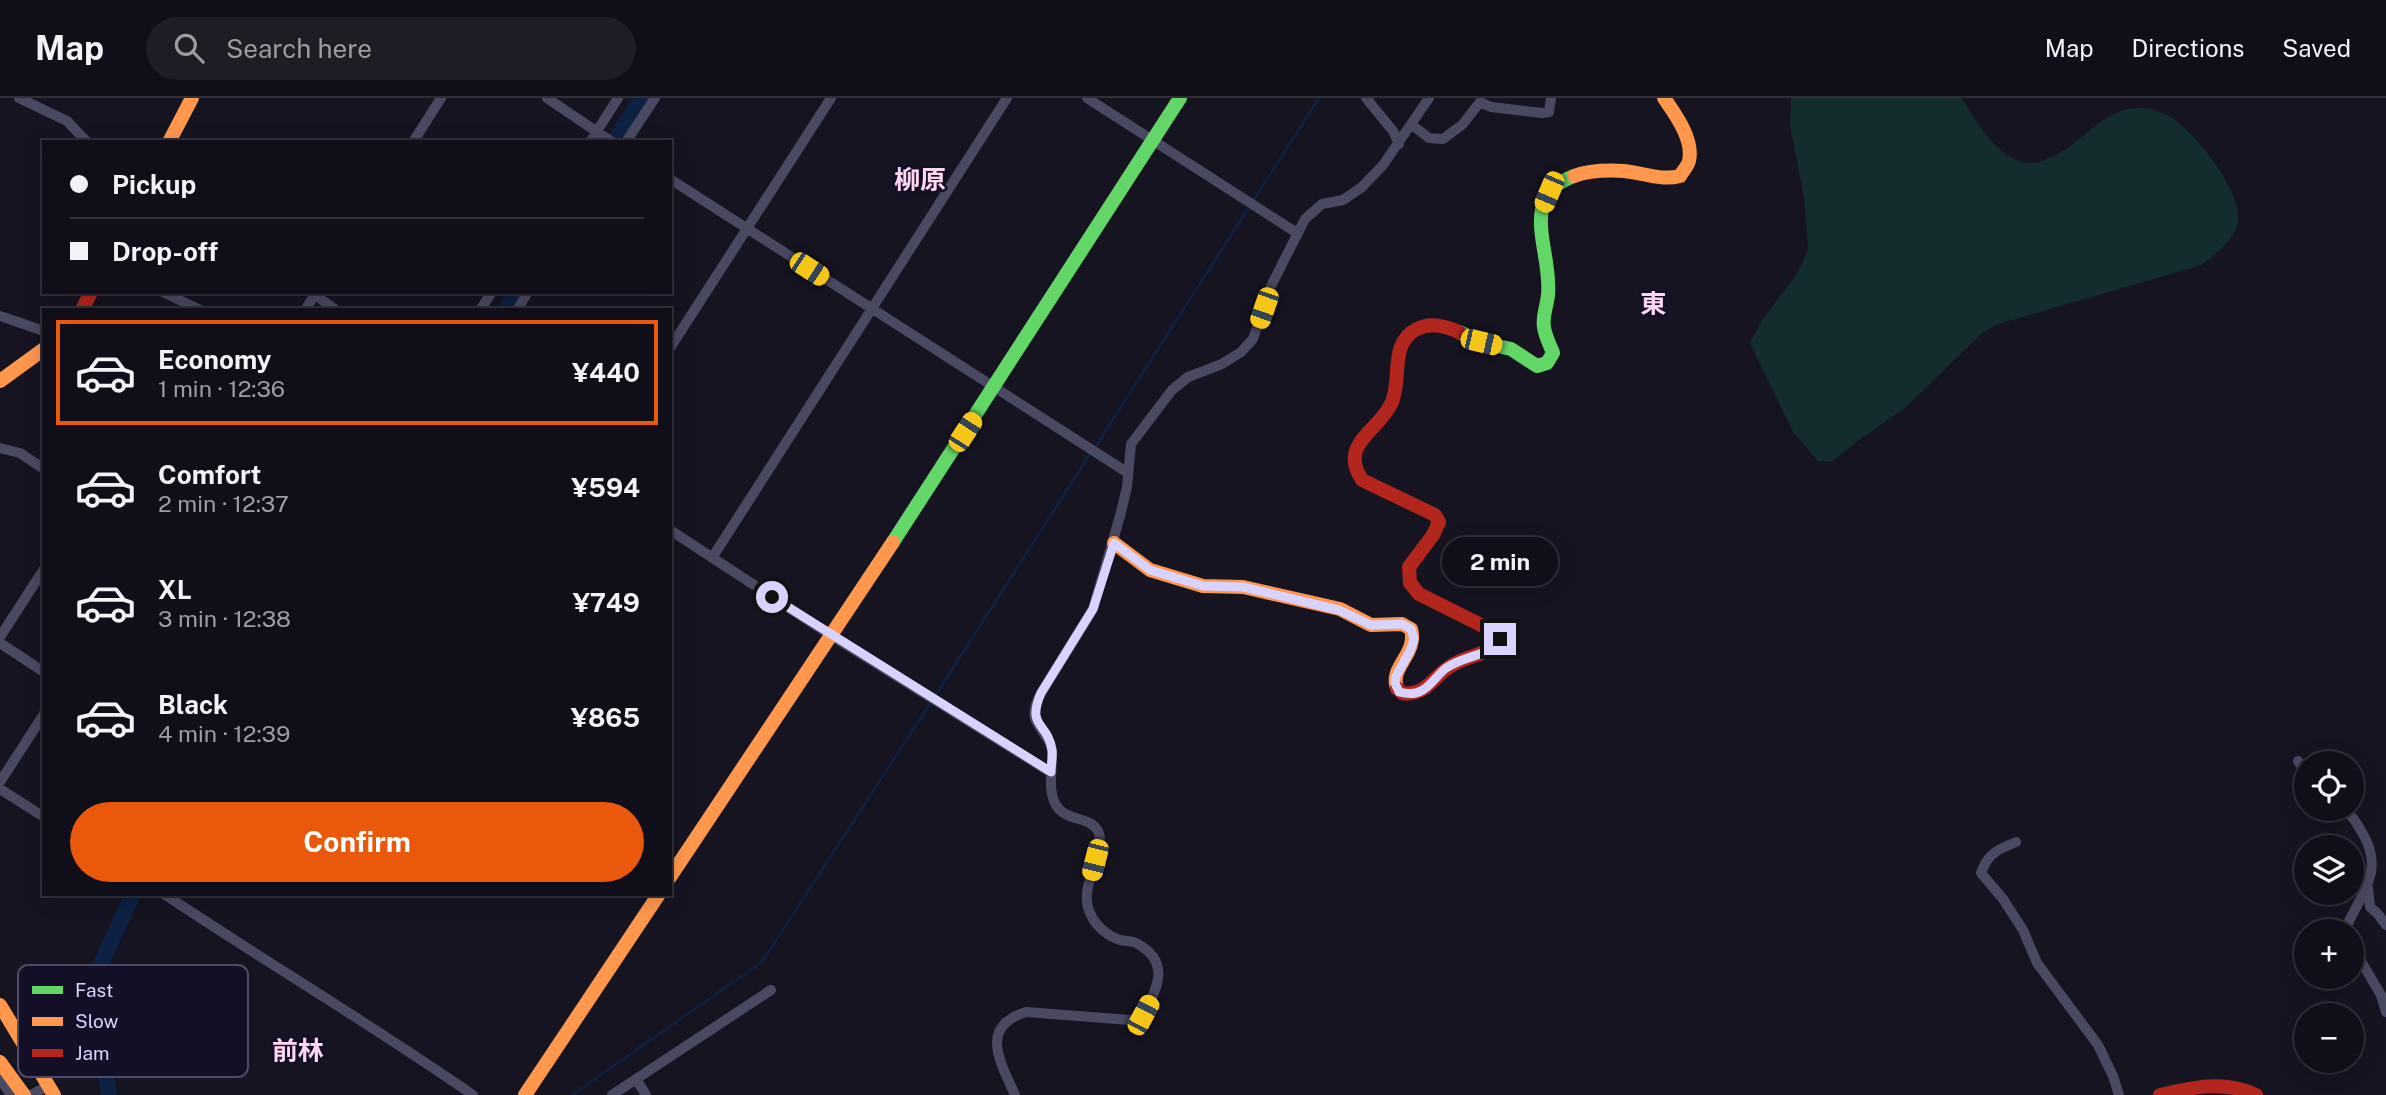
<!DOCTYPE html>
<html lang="en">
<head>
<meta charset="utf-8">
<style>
  :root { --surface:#100f19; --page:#1e1d26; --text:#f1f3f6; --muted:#9c9ca2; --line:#302f38; --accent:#ea580c }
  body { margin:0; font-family:"Public Sans","Noto Sans JP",sans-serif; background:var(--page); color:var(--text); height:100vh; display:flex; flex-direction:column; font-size:26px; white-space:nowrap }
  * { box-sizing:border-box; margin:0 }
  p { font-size:23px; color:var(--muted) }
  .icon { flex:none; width:38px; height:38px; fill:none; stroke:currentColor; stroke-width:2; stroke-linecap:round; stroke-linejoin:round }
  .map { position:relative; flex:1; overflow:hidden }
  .details { position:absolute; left:42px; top:210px; width:630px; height:588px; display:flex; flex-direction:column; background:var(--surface); border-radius:0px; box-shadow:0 4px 18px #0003,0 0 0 2px var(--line) }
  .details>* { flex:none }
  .hud { position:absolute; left:42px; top:42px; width:630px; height:154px; border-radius:0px; box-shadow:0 4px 18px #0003,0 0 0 2px var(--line); display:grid; align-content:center; height:154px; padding:0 28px; background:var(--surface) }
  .tools { position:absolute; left:2294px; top:653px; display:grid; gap:14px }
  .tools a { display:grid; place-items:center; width:70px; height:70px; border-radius:50%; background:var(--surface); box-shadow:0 4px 18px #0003,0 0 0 2px var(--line); font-size:35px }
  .end { position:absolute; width:32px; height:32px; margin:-16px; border:9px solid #d9d4ff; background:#111; box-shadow:0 0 0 4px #111 }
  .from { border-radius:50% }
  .bubble { position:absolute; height:49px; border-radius:24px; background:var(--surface); box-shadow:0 4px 18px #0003,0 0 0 2px var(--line); font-size:23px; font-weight:700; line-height:49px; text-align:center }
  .car { position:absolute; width:21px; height:42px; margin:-21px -10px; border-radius:9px; box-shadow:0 0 5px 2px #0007; background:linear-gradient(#f5c518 24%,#345 0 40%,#f5c518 0 76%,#345 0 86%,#f5c518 0) }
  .hud b { display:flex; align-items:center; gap:24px; height:66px; font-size:26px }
  .hud b+b { border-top:2px solid var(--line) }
  .hud i { width:18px; height:18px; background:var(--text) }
  ul { padding:12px 0 0; list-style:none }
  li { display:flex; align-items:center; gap:21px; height:105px; margin:0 14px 10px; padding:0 14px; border:4px solid transparent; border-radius:0px }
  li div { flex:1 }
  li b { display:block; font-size:26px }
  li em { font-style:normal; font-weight:700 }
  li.on { border-color:var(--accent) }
  li>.icon { width:63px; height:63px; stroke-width:1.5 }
  .action { display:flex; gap:14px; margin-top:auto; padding:14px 28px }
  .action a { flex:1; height:80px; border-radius:42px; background:var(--accent); color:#fff; font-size:28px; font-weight:700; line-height:80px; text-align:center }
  header { display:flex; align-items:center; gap:42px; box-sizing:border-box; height:98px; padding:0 35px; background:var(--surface); border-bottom:2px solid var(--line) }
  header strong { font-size:33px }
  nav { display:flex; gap:38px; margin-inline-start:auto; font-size:24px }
  .search { width:490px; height:63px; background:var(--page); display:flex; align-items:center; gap:18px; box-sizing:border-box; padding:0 24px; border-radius:38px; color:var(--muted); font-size:26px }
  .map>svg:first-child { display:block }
  .green { fill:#132c2d }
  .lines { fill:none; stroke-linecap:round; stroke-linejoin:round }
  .stream { stroke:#0d2144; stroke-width:2.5 }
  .river { stroke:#0d2144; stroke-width:16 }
  .street { stroke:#4a4962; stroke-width:10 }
  .fast { stroke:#63d668; stroke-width:14 }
  .slow { stroke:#ff974d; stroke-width:14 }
  .jam { stroke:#b3261e; stroke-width:14 }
  .route { stroke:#d9d4ff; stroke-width:9 }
  .labels { text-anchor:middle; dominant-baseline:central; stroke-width:5; stroke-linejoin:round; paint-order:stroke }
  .quarter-label { font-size:26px; font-weight:bold; fill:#ffd6f0; stroke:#130f26 }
  .key { fill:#130f26; stroke:#4e4a67; stroke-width:2 }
  .key-label { font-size:19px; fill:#d9d4ff }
</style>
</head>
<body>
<header>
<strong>Map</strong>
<div class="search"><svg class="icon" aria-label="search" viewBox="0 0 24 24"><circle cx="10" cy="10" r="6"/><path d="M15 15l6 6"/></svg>Search here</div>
<nav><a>Map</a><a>Directions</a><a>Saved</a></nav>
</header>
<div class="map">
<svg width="2386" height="997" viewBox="0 0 2386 997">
  <rect width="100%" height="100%" fill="#161421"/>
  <path class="green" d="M1791 0H1962C1977 25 2000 66 2034 65 2038 65 2045 62 2049 60 2082 48 2102 9 2140 10 2150 10 2168 16 2175 22 2198 39 2242 93 2238 123 2235 142 2216 155 2202 167L1995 227 1981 236 1906 309 1855 345 1832 364 1818 363 1793 334 1750 245 1762 222 1797 176 1808 151 1804 99 1790 27Z"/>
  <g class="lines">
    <path class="stream" d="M1253 103 1319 0
      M1094 351 1249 109
      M935 598 1090 356
      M572 997 762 864 931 604"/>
    <path class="river" d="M614 44 642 0
      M505 212 516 194
      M109 997 96 905 99 870 133 796"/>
    <path class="street" d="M19 0 67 23 87 44
      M547 0 612 44
      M1087 0 1297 135
      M1366 0 1393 33 1399 46
      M1412 27 1429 40 1443 41 1463 26 1480 4 1491 9 1542 15 1549 14 1551 0
      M413 44 441 0
      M590 44 618 0
      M626 44 655 0
      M670 81 1128 375
      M163 194 200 212
      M311 194 336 212
      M305 212 316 195
      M480 212 492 194
      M517 212 528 194
      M0 218 44 233
      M670 250 831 0
      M0 350 20 355 44 371
      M670 432 832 538 1050 674
      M712 460 1007 0
      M0 539 44 471
      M0 545 44 574
      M2298 663 2306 675
      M0 684 44 616
      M0 691 44 719
      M2342 710C2352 716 2357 726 2363 736 2386 776 2358 798 2345 833
      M2016 744C1997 752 1988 755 1981 775L2003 801 2023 832 2037 865 2098 947 2113 978 2119 997
      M2368 790 2370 809 2378 816 2386 827
      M164 796C266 864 372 927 473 997
      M2352 848 2381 897 2386 914
      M0 981 11 997
      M636 981 646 997
      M31 997 48 988
      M612 997 771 892
      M1015 997C1001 965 978 929 1026 914L1130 922 1143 917C1158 890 1171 863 1136 845 1131 843 1125 843 1120 842 1107 838 1095 827 1090 815 1077 788 1108 752 1098 733 1091 719 1068 723 1058 710 1046 694 1053 671 1052 653 1051 640 1038 631 1035 620 1033 611 1037 603 1041 595L1093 511 1120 418 1127 389 1131 346 1172 292 1188 279 1222 266 1241 254 1253 241 1271 188 1305 121 1322 106 1343 102 1362 89 1383 67 1429 0"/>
    <path class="fast" d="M1459 234 1484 245 1511 251 1537 268 1547 265 1553 255C1550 247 1545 238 1544 229 1542 220 1547 207 1548 197 1551 169 1537 137 1542 111 1546 92 1558 84 1574 78
      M893 444 1180 0"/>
    <path class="slow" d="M169 44 192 0
      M1574 78C1590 72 1607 72 1624 73 1644 75 1661 83 1680 78 1682 74 1688 68 1689 63 1694 41 1675 16 1664 0
      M0 283 44 251
      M1114 445 1150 472 1203 488 1243 489 1340 511 1371 527 1402 526 1411 531C1418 556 1389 569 1397 590
      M670 779 893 444
      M0 907 54 997
      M0 964 24 997
      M525 997 659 796"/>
    <path class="jam" d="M82 212 91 194
      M1397 590 1402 595C1427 599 1434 576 1454 566 1465 560 1479 557 1491 551L1497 548 1500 541 1495 534 1419 496 1410 485 1409 469 1433 437 1439 424 1435 417 1362 382C1338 345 1379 334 1392 304 1402 280 1389 245 1417 231 1431 224 1445 228 1459 234
      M2160 997C2193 989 2224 982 2256 997"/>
  </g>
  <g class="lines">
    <path class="route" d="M772 499 1051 674C1051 667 1053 659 1052 652 1048 624 1026 630 1041 595L1093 511 1114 445 1150 472 1203 488 1243 489 1339 512 1371 527 1402 526 1411 531 1414 541 1410 553 1396 578 1395 585 1399 594C1407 596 1414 597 1421 593 1431 588 1437 577 1446 570 1462 559 1482 558 1497 548L1500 541"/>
  </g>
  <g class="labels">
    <g class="quarter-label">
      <text x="920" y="81">柳原</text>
      <text x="1653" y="205">東</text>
      <text x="298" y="952">前林</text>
    </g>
  </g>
  <rect x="18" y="867" width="230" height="112" rx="10" class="key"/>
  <rect x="32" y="888" width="31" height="8" fill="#63d668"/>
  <rect x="32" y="919" width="31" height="9" fill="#ff974d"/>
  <rect x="32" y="951" width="31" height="8" fill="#b3261e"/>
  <g class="key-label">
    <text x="75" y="899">Fast</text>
    <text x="75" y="930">Slow</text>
    <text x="75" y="962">Jam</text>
  </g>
</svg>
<div class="tools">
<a><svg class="icon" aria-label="locate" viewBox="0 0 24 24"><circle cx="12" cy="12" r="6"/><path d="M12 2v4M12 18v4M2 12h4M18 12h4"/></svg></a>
<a><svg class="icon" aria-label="layers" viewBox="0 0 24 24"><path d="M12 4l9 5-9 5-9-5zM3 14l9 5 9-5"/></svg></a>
<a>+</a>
<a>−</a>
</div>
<i class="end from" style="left:772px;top:499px"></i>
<i class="end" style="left:1500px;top:541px"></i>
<div class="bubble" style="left:1442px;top:439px;width:116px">2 min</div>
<i class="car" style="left:1549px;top:94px;rotate:203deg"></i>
<i class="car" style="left:809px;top:171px;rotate:123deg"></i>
<i class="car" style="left:1264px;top:210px;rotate:199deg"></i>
<i class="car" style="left:1481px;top:244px;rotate:103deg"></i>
<i class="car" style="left:965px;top:334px;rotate:33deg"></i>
<i class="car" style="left:1095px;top:762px;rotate:194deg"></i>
<i class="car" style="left:1143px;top:917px;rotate:28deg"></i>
<div class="hud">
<b><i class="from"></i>Pickup</b>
<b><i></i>Drop-off</b>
</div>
<section class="details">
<ul>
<li class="on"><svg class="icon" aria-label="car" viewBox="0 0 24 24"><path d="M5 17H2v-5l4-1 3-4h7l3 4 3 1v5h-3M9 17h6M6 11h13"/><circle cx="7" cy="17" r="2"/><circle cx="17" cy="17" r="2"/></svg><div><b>Economy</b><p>1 min · 12:36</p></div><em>¥440</em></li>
<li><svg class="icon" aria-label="car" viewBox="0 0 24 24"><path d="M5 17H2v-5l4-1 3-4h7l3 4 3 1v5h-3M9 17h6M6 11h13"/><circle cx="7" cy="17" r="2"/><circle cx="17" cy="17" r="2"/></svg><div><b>Comfort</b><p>2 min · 12:37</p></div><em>¥594</em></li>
<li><svg class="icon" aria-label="car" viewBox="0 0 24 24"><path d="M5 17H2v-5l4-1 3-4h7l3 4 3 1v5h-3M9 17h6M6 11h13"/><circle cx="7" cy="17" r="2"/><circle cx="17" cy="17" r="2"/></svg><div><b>XL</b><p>3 min · 12:38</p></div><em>¥749</em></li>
<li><svg class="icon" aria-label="car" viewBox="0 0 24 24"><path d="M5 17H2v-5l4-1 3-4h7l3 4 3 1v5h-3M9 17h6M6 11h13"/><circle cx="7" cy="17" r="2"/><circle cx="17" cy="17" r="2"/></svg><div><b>Black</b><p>4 min · 12:39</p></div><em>¥865</em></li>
</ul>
<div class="action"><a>Confirm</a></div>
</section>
</div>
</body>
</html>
